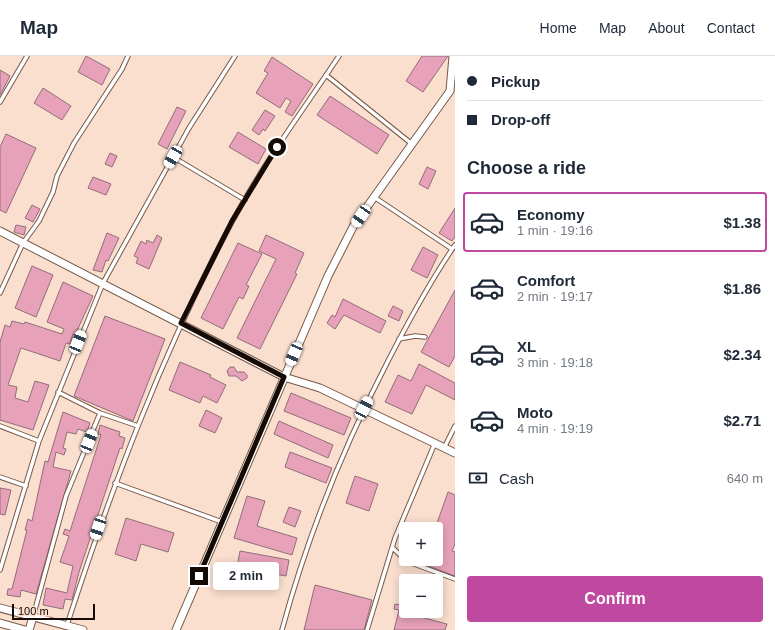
<!DOCTYPE html>
<html lang="en">
<head>
<meta charset="utf-8">
<style>
  :root { --surface:#fff; --page:#f6f6f7; --text:#1f2937; --muted:#747a83; --line:#e0e1e3; --accent:#bf49a0 }
  body { margin:0; font-family:Arial,sans-serif; background:var(--page); color:var(--text); height:100vh; display:flex; flex-direction:column; font-size:15px; white-space:nowrap }
  * { box-sizing:border-box; margin:0 }
  p { font-size:13px; color:var(--muted) }
  .icon { flex:none; width:22px; height:22px; fill:none; stroke:currentColor; stroke-width:2; stroke-linecap:round; stroke-linejoin:round }
  .map { position:relative; flex:1; overflow:hidden }
  .details { display:flex; flex-direction:column; background:var(--surface); width:320px }
  .details>* { flex:none }
  .top-card { display:grid; align-content:center; height:88px; padding:0 12px; background:var(--surface) }
  .controls { position:absolute; left:399px; top:466px; display:grid; gap:8px }
  .controls a { display:grid; place-items:center; width:44px; height:44px; border-radius:4px; background:var(--surface); box-shadow:0 2px 10px #0003; font-size:20px }
  .scale { position:absolute; left:12px; bottom:10px; width:83px; box-sizing:border-box; padding-left:4px; border:2px solid #150a04; border-top:0; font-size:11px; line-height:14px; white-space:nowrap; color:#150a04; -webkit-text-stroke:3px #fadece; paint-order:stroke }
  .end { position:absolute; width:18px; height:18px; margin:-9px; border:5px solid #150a04; background:#fff; box-shadow:0 0 0 2px #fff }
  .from { border-radius:50% }
  .bubble { position:absolute; height:28px; border-radius:4px; background:var(--surface); box-shadow:0 2px 10px #0003; font-size:13px; font-weight:700; line-height:28px; text-align:center }
  .car { position:absolute; width:12px; height:24px; margin:-12px -6px; border-radius:5px; box-shadow:0 0 3px 1px #0007; background:linear-gradient(#fff 24%,#345 0 40%,#fff 0 76%,#345 0 86%,#fff 0) }
  .top-card b { display:flex; align-items:center; gap:14px; height:38px; font-size:15px }
  .top-card b+b { border-top:1px solid var(--line) }
  .top-card i { width:10px; height:10px; background:var(--text) }
  ul { padding:0; list-style:none }
  li { display:flex; align-items:center; gap:12px; height:60px; margin:0 8px 6px; padding:0 4px; border:2px solid transparent; border-radius:4px }
  li div { flex:1 }
  li b { display:block; font-size:15px }
  li em { font-style:normal; font-weight:700 }
  li.active { border-color:var(--accent) }
  li>.icon { width:36px; height:36px; stroke-width:1.5 }
  h2 { padding:0 12px; font-size:18px; line-height:48px }
  .pay { display:flex; align-items:center; gap:10px; height:44px; padding:0 12px; font-size:15px }
  .pay p { margin-inline-start:auto }
  .action { display:flex; gap:8px; margin-top:auto; padding:8px 12px }
  .action a { flex:1; height:46px; border-radius:4px; background:var(--accent); color:#fff; font-size:16px; font-weight:700; line-height:46px; text-align:center }
  header { display:flex; align-items:center; gap:24px; box-sizing:border-box; height:56px; padding:0 20px; background:var(--surface); border-bottom:1px solid var(--line) }
  header strong { font-size:19px }
  nav { display:flex; gap:22px; margin-inline-start:auto; font-size:14px }
  main { display:flex; flex:1; min-height:0 }
  .map>svg:first-child { display:block }
  .building { fill:#e7a1b9; stroke:#916e7a }
  .lines { fill:none; stroke-linecap:round; stroke-linejoin:round }
  .lane-casing { stroke:#765948; stroke-width:5.5 }
  .street-casing { stroke:#765948; stroke-width:9 }
  .lane { stroke:#fff; stroke-width:3.5 }
  .street { stroke:#fff; stroke-width:7 }
  .route { stroke:#150a04; stroke-width:5 }
</style>
</head>
<body>
<header>
<strong>Map</strong>
<nav><a>Home</a><a>Map</a><a>About</a><a>Contact</a></nav>
</header>
<main>
<div class="map">
<svg width="455" height="574" viewBox="0 0 455 574">
  <rect width="100%" height="100%" fill="#fadece"/>
  <path class="building" d="M86 0 110 13 102 29 78 16Z
    M422 0H448L423 36 406 25Z
    M272 1 313 28 292 60 285 56 291 45 286 42 280 52 256 37 268 17 264 15Z
    M0 14 10 20 0 39Z
    M43 32 71 50 62 64 34 47Z
    M330 40 389 79 377 98 317 59Z
    M177 51 186 55 167 93 158 88Z
    M265 54 275 60 265 75 263 73 259 79 252 74Z
    M238 76 266 93 258 108 229 91Z
    M6 78 36 92 6 157 0 154V91Z
    M110 97 117 100 112 111 105 108Z
    M427 111 436 115 428 133 419 128Z
    M93 121 111 128 106 139 88 132Z
    M32 149 40 153 33 166 25 162Z
    M455 152V181L452 185 439 177Z
    M16 169 26 171 24 179 14 176Z
    M107 177 119 182 108 205 106 204 102 216 93 214Z
    M157 179 162 182 149 213 136 207 138 202 134 200 141 185 146 188 147 184 153 187Z
    M266 179 304 197 295 217 297 218 260 293 237 282 276 203 259 195Z
    M238 187 262 198 246 229 249 230 243 243 239 241 223 273 201 262Z
    M423 191 438 199 427 222 411 214Z
    M32 210 53 219 36 261 15 252Z
    M63 226 93 240 75 279 73 278 70 288 66 287 60 305 21 292 8 329 17 331 15 342 28 346 35 325 49 329 33 374 0 364V286L5 269 10 271 12 265 24 268 25 266 62 278 64 273 47 266Z
    M455 234V300L449 311 421 296Z
    M343 243 386 265 380 277 344 259 335 273 327 267 332 259 335 261Z
    M393 250 403 255 399 265 388 260Z
    M105 260 165 283 133 365 74 340Z
    M180 306 211 319 210 321 226 329 217 347 203 340 200 347 169 334Z
    M419 308 455 327V344L426 329 412 358 385 346 398 319 411 325Z
    M230 311H234L237 316H244L247 319V322L242 325 236 320H229L227 315Z
    M291 337 351 362 344 379 284 355Z
    M206 354 222 362 215 377 199 370Z
    M63 356 90 367 87 376 78 373 76 378 67 376 63 392 66 393 64 399 56 396 53 411 71 415 36 538 21 534 20 541 7 539 8 533H12L27 474H25L28 463 32 465 45 405 48 406Z
    M279 365 333 389 328 402 274 378Z
    M100 369 120 376 119 380 125 382 122 393 120 392 79 516 72 544 65 543 63 553 43 549 46 532 67 537 73 510 60 506 69 480 63 478 65 473 70 475 101 379 98 378Z
    M290 396 332 412 326 427 285 411Z
    M355 420 378 428 369 455 346 447Z
    M0 432 11 434 5 459 0 458Z
    M448 436 455 439V488L452 495 455 496V520L423 508 425 503H436L435 473Z
    M247 440 265 445 257 470 297 482 292 499 234 482Z
    M289 451 301 455 295 471 283 466Z
    M126 462 174 477 168 496 141 488 136 505 115 498Z
    M240 495 289 504 286 520 237 511Z
    M315 529 372 544 364 574H304Z
    M395 548 406 550V555H414L413 559 447 568 445 574H394L399 554 394 553Z"/>
  <g class="lines">
    <defs>
      <path id="lane" d="M326 19 412 88
        M0 46 27 0
        M173 101 245 144
        M374 141 452 193
        M0 237 23 187 39 165 53 136 57 120 74 87 122 13 128 0
        M399 283 415 280 425 281
        M58 336 100 357 138 370
        M0 370 39 385
        M444 392 455 370
        M0 421 26 430
        M115 427 222 466
        M393 492 406 505 455 523
        M0 514 39 385 103 227 189 72 235 0
        M33 561 66 440 100 357
        M67 569C112 430 163 295 232 166 263 108 303 54 339 0
        M282 574C307 481 343 392 387 307 408 266 429 227 455 189
        M367 574 395 482 435 387"/>
      <path id="street" d="M0 175 284 321 320 332 455 397
        M0 552 83 574
        M0 567 25 574
        M29 574 33 561
        M176 574 328 220 354 169 450 35 453 0"/>
    </defs>
    <use href="#lane" class="lane-casing"/>
    <use href="#street" class="street-casing"/>
    <use href="#lane" class="lane"/>
    <use href="#street" class="street"/>
  </g>
  <g class="lines">
    <path class="route" d="M199 520 284 321 181 267 232 165 277 91"/>
  </g>
</svg>
<div class="controls">
<a>+</a>
<a>−</a>
</div>
<div class="scale">100 m</div>
<i class="end from" style="left:277px;top:91px"></i>
<i class="end" style="left:199px;top:520px"></i>
<div class="bubble" style="left:213px;top:506px;width:66px">2 min</div>
<i class="car" style="left:173px;top:101px;rotate:210deg"></i>
<i class="car" style="left:361px;top:160px;rotate:214deg"></i>
<i class="car" style="left:78px;top:286px;rotate:22deg"></i>
<i class="car" style="left:294px;top:298px;rotate:203deg"></i>
<i class="car" style="left:364px;top:352px;rotate:27deg"></i>
<i class="car" style="left:89px;top:385px;rotate:22deg"></i>
<i class="car" style="left:98px;top:472px;rotate:198deg"></i>
</div>
<section class="details">
<div class="top-card">
<b><i class="from"></i>Pickup</b>
<b><i></i>Drop-off</b>
</div>
<h2>Choose a ride</h2>
<ul>
<li class="active"><svg class="icon" aria-label="car" viewBox="0 0 24 24"><path d="M5 17H2v-5l4-1 3-4h7l3 4 3 1v5h-3M9 17h6M6 11h13"/><circle cx="7" cy="17" r="2"/><circle cx="17" cy="17" r="2"/></svg><div><b>Economy</b><p>1 min · 19:16</p></div><em>$1.38</em></li>
<li><svg class="icon" aria-label="car" viewBox="0 0 24 24"><path d="M5 17H2v-5l4-1 3-4h7l3 4 3 1v5h-3M9 17h6M6 11h13"/><circle cx="7" cy="17" r="2"/><circle cx="17" cy="17" r="2"/></svg><div><b>Comfort</b><p>2 min · 19:17</p></div><em>$1.86</em></li>
<li><svg class="icon" aria-label="car" viewBox="0 0 24 24"><path d="M5 17H2v-5l4-1 3-4h7l3 4 3 1v5h-3M9 17h6M6 11h13"/><circle cx="7" cy="17" r="2"/><circle cx="17" cy="17" r="2"/></svg><div><b>XL</b><p>3 min · 19:18</p></div><em>$2.34</em></li>
<li><svg class="icon" aria-label="car" viewBox="0 0 24 24"><path d="M5 17H2v-5l4-1 3-4h7l3 4 3 1v5h-3M9 17h6M6 11h13"/><circle cx="7" cy="17" r="2"/><circle cx="17" cy="17" r="2"/></svg><div><b>Moto</b><p>4 min · 19:19</p></div><em>$2.71</em></li>
</ul>
<div class="pay"><svg class="icon" aria-label="cash" viewBox="0 0 24 24"><path d="M3 7h18v10H3z"/><circle cx="12" cy="12" r="2"/></svg>Cash<p>640 m</p></div>
<div class="action"><a>Confirm</a></div>
</section>
</main>
</body>
</html>
